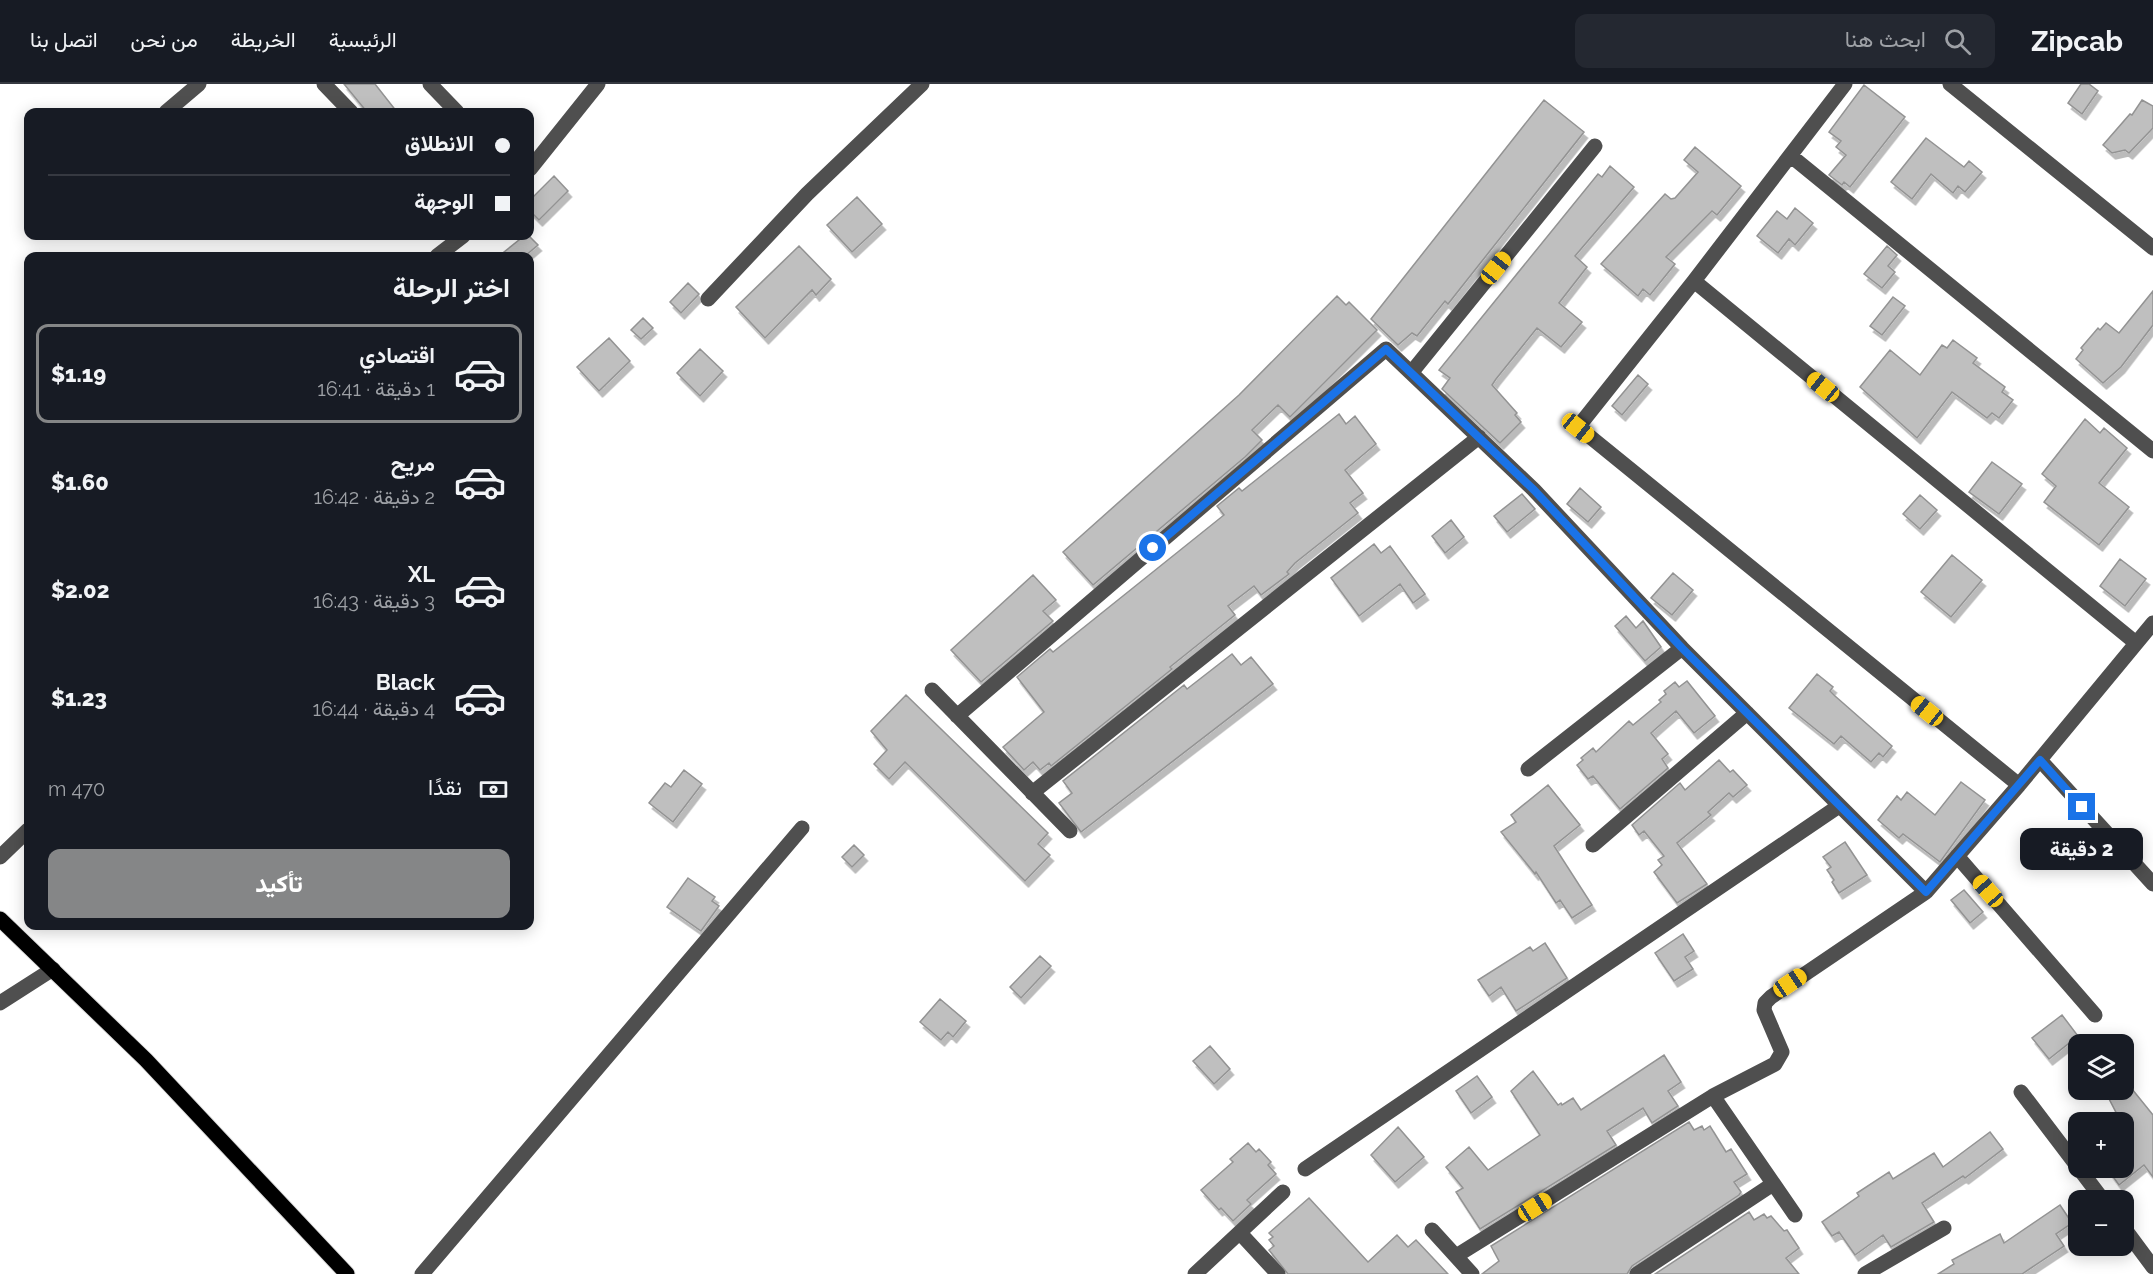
<!DOCTYPE html>
<html lang="ar">
<head>
<meta charset="utf-8">
<style>
  :root { --surface:#171b24; --page:#242831; --text:#f1f3f6; --muted:#9ea1a6; --line:#363941; --accent:#858687 }
  body { margin:0; font-family:Raleway,Vazirmatn,sans-serif; background:var(--page); color:var(--text); direction:rtl; height:100vh; display:flex; flex-direction:column; font-size:22px; white-space:nowrap }
  * { box-sizing:border-box; margin:0 }
  p { font-size:20px; color:var(--muted) }
  .icon { flex:none; width:33px; height:33px; fill:none; stroke:currentColor; stroke-width:2; stroke-linecap:round; stroke-linejoin:round }
  .map { position:relative; flex:1; overflow:hidden; direction:ltr }
  .details { position:absolute; left:24px; top:168px; width:510px; height:678px; display:flex; flex-direction:column; background:var(--surface); border-radius:12px; box-shadow:0 3px 15px #0003; direction:rtl }
  .details>* { flex:none }
  .guide { position:absolute; left:24px; top:24px; width:510px; height:132px; border-radius:12px; box-shadow:0 3px 15px #0003; direction:rtl; display:grid; align-content:center; height:132px; padding:0 24px; background:var(--surface) }
  .tools { position:absolute; left:2068px; top:950px; display:grid; gap:12px }
  .tools a { display:grid; place-items:center; width:66px; height:66px; border-radius:12px; background:var(--surface); box-shadow:0 3px 15px #0003; font-size:30px }
  .end { position:absolute; width:27px; height:27px; margin:-14px; border:8px solid #1a73e8; background:#fff; box-shadow:0 0 0 3px #fff }
  .from { border-radius:50% }
  .bubble { position:absolute; height:42px; border-radius:12px; background:var(--surface); box-shadow:0 3px 15px #0003; font-size:20px; font-weight:800; line-height:42px; text-align:center; direction:rtl }
  .car { position:absolute; width:18px; height:36px; margin:-18px -9px; border-radius:8px; box-shadow:0 0 4px 2px #0007; background:linear-gradient(#f5c518 24%,#345 0 40%,#f5c518 0 76%,#345 0 86%,#f5c518 0) }
  .guide b { display:flex; align-items:center; gap:21px; height:57px; font-size:22px }
  .guide b+b { border-top:2px solid var(--line) }
  .guide i { width:15px; height:15px; background:var(--text) }
  ul { padding:0; list-style:none }
  li { display:flex; align-items:center; gap:18px; height:99px; margin:0 12px 9px; padding:0 12px; border:3px solid transparent; border-radius:12px }
  li div { flex:1 }
  li b { display:block; font-size:22px }
  li em { font-style:normal; font-weight:800 }
  li.active { border-color:var(--accent) }
  li>.icon { width:54px; height:54px; stroke-width:1.5 }
  h2 { padding:0 24px; font-size:27px; line-height:72px }
  .pay { display:flex; align-items:center; gap:15px; height:66px; padding:0 24px; font-size:22px }
  .pay p { margin-inline-start:auto }
  .button { display:flex; gap:12px; margin-top:auto; padding:12px 24px }
  .button a { flex:1; height:69px; border-radius:12px; background:var(--accent); color:#fff; font-size:24px; font-weight:800; line-height:69px; text-align:center }
  header { display:flex; align-items:center; gap:36px; box-sizing:border-box; height:84px; padding:0 30px; background:var(--surface); border-bottom:2px solid var(--line) }
  header strong { font-size:28px }
  nav { display:flex; gap:33px; margin-inline-start:auto; font-size:21px }
  .search { width:420px; height:54px; background:var(--page); display:flex; align-items:center; gap:15px; box-sizing:border-box; padding:0 21px; border-radius:12px; color:var(--muted); font-size:22px }
  .map>svg:first-child { display:block }
  .building { fill:#bfbfbf; stroke:#939393; stroke-width:1.5; filter:url(#shadow) }
  .lines { fill:none; stroke-linecap:round; stroke-linejoin:round }
  .major-casing { stroke:#dbdbdb; stroke-width:17 }
  .minor { stroke:#4f4f4f; stroke-width:15 }
  .major { stroke:#000; stroke-width:15 }
  .route { stroke:#1a73e8; stroke-width:8 }
</style>
</head>
<body>
<header>
<strong>Zipcab</strong>
<div class="search"><svg class="icon" aria-label="search" viewBox="0 0 24 24"><circle cx="10" cy="10" r="6"/><path d="M15 15l6 6"/></svg>ابحث هنا</div>
<nav><a>الرئيسية</a><a>الخريطة</a><a>من نحن</a><a>اتصل بنا</a></nav>
</header>
<div class="map">
<svg width="2153" height="1190" viewBox="0 0 2153 1190">
  <defs>
    <filter id="shadow"><feDropShadow dx="3.5" dy="6" stdDeviation="0" flood-color="#0004"/></filter>
  </defs>
  <rect width="100%" height="100%" fill="#fff"/>
  <path class="building" d="M344 0H375L397 28H367Z
    M2081 0H2089L2098 7 2082 30 2068 19Z
    M1864 1 1905 33 1850 103 1844 98 1842 101 1829 91 1846 71 1836 63 1841 57 1829 48Z
    M1544 16 1584 48 1448 220 1445 217 1417 252 1412 249 1398 261 1371 235Z
    M2142 16 2153 22V44L2129 69 2125 66 2112 69 2103 61 2130 30 2132 31Z
    M1926 54 1964 83 1969 77 1982 88 1965 108 1958 102 1953 109 1931 90 1912 115 1891 98Z
    M1695 63 1741 102 1717 131 1712 127 1666 173 1675 180 1650 211 1643 205 1638 212 1601 180 1665 110 1671 115 1675 114 1698 88 1684 76Z
    M1610 82 1634 103 1575 172 1587 183 1559 219 1582 238 1561 263 1537 244 1496 295 1492 301 1517 329 1515 331 1521 338 1500 359 1442 305 1450 294 1439 286 1598 90 1602 93Z
    M554 92 568 107 539 136 530 127V116Z
    M857 113 882 140 852 168 827 141Z
    M1795 124 1813 139 1795 161 1789 155 1778 169 1757 152 1777 127 1787 135Z
    M524 152H529L538 161 525 172H499Z
    M799 162 831 195 816 211 812 206 765 254 736 223Z
    M1887 162 1897 171 1888 182 1895 188 1882 204 1864 190Z
    M688 199 699 210 681 229 670 218Z
    M2153 207V241L2121 283 2103 299 2076 275 2083 266 2081 264 2098 244 2100 246 2106 239 2119 249Z
    M1337 212 1346 221 1349 218 1377 246 1290 333 1278 321 1252 346 1262 356 1245 373 1093 501 1063 468 1239 311Z
    M1893 213 1905 222 1882 251 1870 242Z
    M643 234 653 244 641 255 631 246Z
    M609 254 630 277 599 307 577 283Z
    M1953 256 1977 274 1973 279 2005 303 2002 308 2013 316 1999 334 1992 329 1987 334 1952 308 1917 354 1860 303 1890 266 1920 291 1942 261 1947 264Z
    M700 265 723 287 700 312 677 289Z
    M1638 291 1648 300 1622 331 1612 322Z
    M1339 330 1346 340 1355 332 1376 360 1345 386 1363 409 1350 419 1358 429 1295 479 1287 488 1289 490 1261 511 1254 502 1228 522 1235 531 1170 583 1172 585 1051 682 1049 679 1040 686 1033 678 1024 686 1003 663 1044 628 1017 593 1050 565 1053 568 1224 431 1217 422 1239 404 1242 407 1266 388Z
    M2085 335 2100 349 2104 344 2127 364 2099 399 2129 423 2099 461 2044 418 2056 402 2042 390Z
    M1992 378 2022 400 1999 430 1969 408Z
    M1580 404 1601 423 1588 438 1567 420Z
    M1522 410 1535 425 1507 448 1494 432Z
    M1920 411 1937 426 1920 445 1903 430Z
    M1451 436 1464 453 1445 469 1432 452Z
    M1374 460 1381 469 1390 462 1425 510 1413 519 1400 500 1359 532 1331 494Z
    M1952 471 1982 496 1951 533 1921 508Z
    M2120 475 2146 495 2125 522 2100 502Z
    M1673 489 1693 506 1672 531 1651 514Z
    M1033 491 1056 516 1043 527 1053 537 981 598 951 566Z
    M1626 532 1636 544 1643 537 1661 563 1645 577 1615 542Z
    M1232 570 1241 581 1251 573 1273 600 1081 748 1059 719 1072 709 1063 697 1184 601 1187 605Z
    M1817 590 1833 603 1830 607 1835 612 1892 662 1883 673 1879 669 1871 678 1841 652 1834 660 1789 624Z
    M1687 597 1715 632 1694 649 1676 627 1651 649 1668 670 1662 675 1668 684 1620 725 1593 692 1588 695 1577 681 1583 676 1581 674 1593 664 1596 668 1629 637 1633 641 1661 618 1659 616 1666 610 1664 607 1675 598 1679 603Z
    M906 611 1048 749 1038 760 1050 771 1025 797 905 678 889 695 874 680 887 666 871 647Z
    M1719 676 1730 688 1733 686 1747 701 1733 713 1729 709 1708 728 1711 731 1677 759 1707 800 1677 819 1654 788 1662 781 1658 776 1664 772 1644 747 1639 751 1632 741 1680 699 1685 706Z
    M684 686 702 700 673 738 649 719 665 699 671 703Z
    M1961 698 1985 716 1940 778 1903 750 1899 754 1878 736 1897 712 1901 716 1907 708 1935 731Z
    M1548 701 1580 741 1554 762 1592 821 1572 834 1560 816 1556 819 1536 788 1535 790 1501 748 1516 738 1511 731Z
    M1845 758 1867 791 1839 809 1832 798 1834 796 1827 786 1831 783 1823 773Z
    M854 761 864 771 852 783 842 773Z
    M688 794 715 813 712 817 719 822 701 847 667 823Z
    M1964 806 1983 828 1970 839 1951 816Z
    M1683 850 1694 867 1685 873 1693 885 1674 897 1655 869Z
    M1545 859 1567 894 1516 927 1501 903 1489 912 1478 896 1530 863 1533 867Z
    M1040 872 1051 882 1021 914 1010 903Z
    M940 915 966 937 953 953 948 948 941 956 920 938Z
    M2062 931 2078 952 2049 975 2032 954Z
    M1210 962 1230 985 1214 1000 1193 977Z
    M1664 971 1681 998 1668 1007 1678 1022 1652 1039 1643 1024 1607 1047 1616 1061 1480 1145 1456 1108 1463 1104 1446 1083 1469 1063 1488 1086 1540 1051 1511 1007 1533 987 1558 1021 1561 1019 1562 1021 1573 1014 1581 1026Z
    M1477 992 1492 1013 1471 1029 1456 1007Z
    M2104 1005H2132L2153 1031V1093L2144 1081 2119 1101 2106 1083H2124V1038H2121Z
    M1689 1038 1694 1046 1702 1042 1704 1046 1710 1042 1726 1068 1731 1065 1747 1090 1734 1098 1741 1108 1739 1111 1632 1182 1627 1190H1482L1499 1177 1491 1162Z
    M1398 1043 1424 1073 1395 1098 1371 1071Z
    M1990 1048 2003 1065 1965 1094 1963 1092 1922 1119 1934 1138 1891 1163 1883 1151 1855 1171 1839 1148 1832 1152 1822 1138 1859 1112 1857 1109 1889 1088 1893 1095 1934 1069 1943 1083Z
    M1248 1059 1256 1068 1259 1065 1271 1078 1268 1081 1276 1090 1247 1116 1251 1120 1233 1137 1221 1124 1219 1126 1201 1106 1233 1078 1230 1075Z
    M1309 1114 1368 1178 1397 1151 1408 1163 1416 1156 1448 1190H1288L1269 1166 1274 1162 1269 1156 1273 1153 1269 1149Z
    M2060 1121 2072 1139 2056 1150 2064 1162 2022 1190H1938L1954 1180 1952 1176 2000 1150 2004 1159Z
    M1749 1128 1754 1136 1764 1130 1767 1134 1771 1132 1784 1147 1787 1146 1799 1164 1786 1174 1799 1190H1655Z"/>
  <g class="lines">
    <defs>
      <path id="major" d="M0 835 146 976 347 1190"/>
    </defs>
    <use href="#major" class="major-casing"/>
    <path class="minor" d="M324 0 351 28
      M430 0 457 28
      M1845 0 1694 197 1578 343 2019 701
      M1950 0 2153 164
      M166 28 199 0
      M1791 72 2153 367
      M530 85 598 0
      M437 172 463 152
      M1694 197 2136 559
      M708 215 807 110 922 0
      M1411 289 1595 62
      M932 606 1070 747
      M957 632 1386 265 1534 406 1682 564 1926 808 2019 701 2153 539
      M2040 676 2153 800
      M1528 685 1682 564
      M1032 709 1479 353
      M1593 761 1747 629
      M1957 772 2095 931
      M0 773 28 746
      M0 919 53 885
      M2021 1008 2103 1116
      M1713 1012 1795 1131
      M1305 1085 1839 722
      M2124 1144 2153 1183
      M1432 1146 1472 1190
      M1240 1149 1278 1190
      M1456 1172 1713 1012 1775 980 1782 968 1764 926 1765 919 1771 913 1926 808
      M422 1190 802 744
      M1195 1190 1283 1108
      M1637 1190 1773 1100
      M1865 1190 1944 1144"/>
    <use href="#major" class="major"/>
  </g>
  <g class="lines">
    <path class="route" d="M1153 464 1386 265 1534 406 1682 564 1926 808 2040 676 2082 723"/>
  </g>
</svg>
<div class="tools">
<a><svg class="icon" aria-label="layers" viewBox="0 0 24 24"><path d="M12 4l9 5-9 5-9-5zM3 14l9 5 9-5"/></svg></a>
<a>+</a>
<a>−</a>
</div>
<i class="end from" style="left:1153px;top:464px"></i>
<i class="end" style="left:2082px;top:723px"></i>
<div class="bubble" style="left:2020px;top:744px;width:123px">2 دقيقة</div>
<i class="car" style="left:1496px;top:184px;rotate:39deg"></i>
<i class="car" style="left:1823px;top:303px;rotate:309deg"></i>
<i class="car" style="left:1578px;top:344px;rotate:129deg"></i>
<i class="car" style="left:1927px;top:627px;rotate:309deg"></i>
<i class="car" style="left:1988px;top:807px;rotate:319deg"></i>
<i class="car" style="left:1790px;top:899px;rotate:56deg"></i>
<i class="car" style="left:1535px;top:1123px;rotate:58deg"></i>
<div class="guide">
<b><i class="from"></i>الانطلاق</b>
<b><i></i>الوجهة</b>
</div>
<section class="details">
<h2>اختر الرحلة</h2>
<ul>
<li class="active"><svg class="icon" aria-label="car" viewBox="0 0 24 24"><path d="M5 17H2v-5l4-1 3-4h7l3 4 3 1v5h-3M9 17h6M6 11h13"/><circle cx="7" cy="17" r="2"/><circle cx="17" cy="17" r="2"/></svg><div><b>اقتصادي</b><p>1 دقيقة · 16:41</p></div><em>$1.19</em></li>
<li><svg class="icon" aria-label="car" viewBox="0 0 24 24"><path d="M5 17H2v-5l4-1 3-4h7l3 4 3 1v5h-3M9 17h6M6 11h13"/><circle cx="7" cy="17" r="2"/><circle cx="17" cy="17" r="2"/></svg><div><b>مريح</b><p>2 دقيقة · 16:42</p></div><em>$1.60</em></li>
<li><svg class="icon" aria-label="car" viewBox="0 0 24 24"><path d="M5 17H2v-5l4-1 3-4h7l3 4 3 1v5h-3M9 17h6M6 11h13"/><circle cx="7" cy="17" r="2"/><circle cx="17" cy="17" r="2"/></svg><div><b>XL</b><p>3 دقيقة · 16:43</p></div><em>$2.02</em></li>
<li><svg class="icon" aria-label="car" viewBox="0 0 24 24"><path d="M5 17H2v-5l4-1 3-4h7l3 4 3 1v5h-3M9 17h6M6 11h13"/><circle cx="7" cy="17" r="2"/><circle cx="17" cy="17" r="2"/></svg><div><b>Black</b><p>4 دقيقة · 16:44</p></div><em>$1.23</em></li>
</ul>
<div class="pay"><svg class="icon" aria-label="cash" viewBox="0 0 24 24"><path d="M3 7h18v10H3z"/><circle cx="12" cy="12" r="2"/></svg>نقدًا<p>470 m</p></div>
<div class="button"><a>تأكيد</a></div>
</section>
</div>
</body>
</html>
